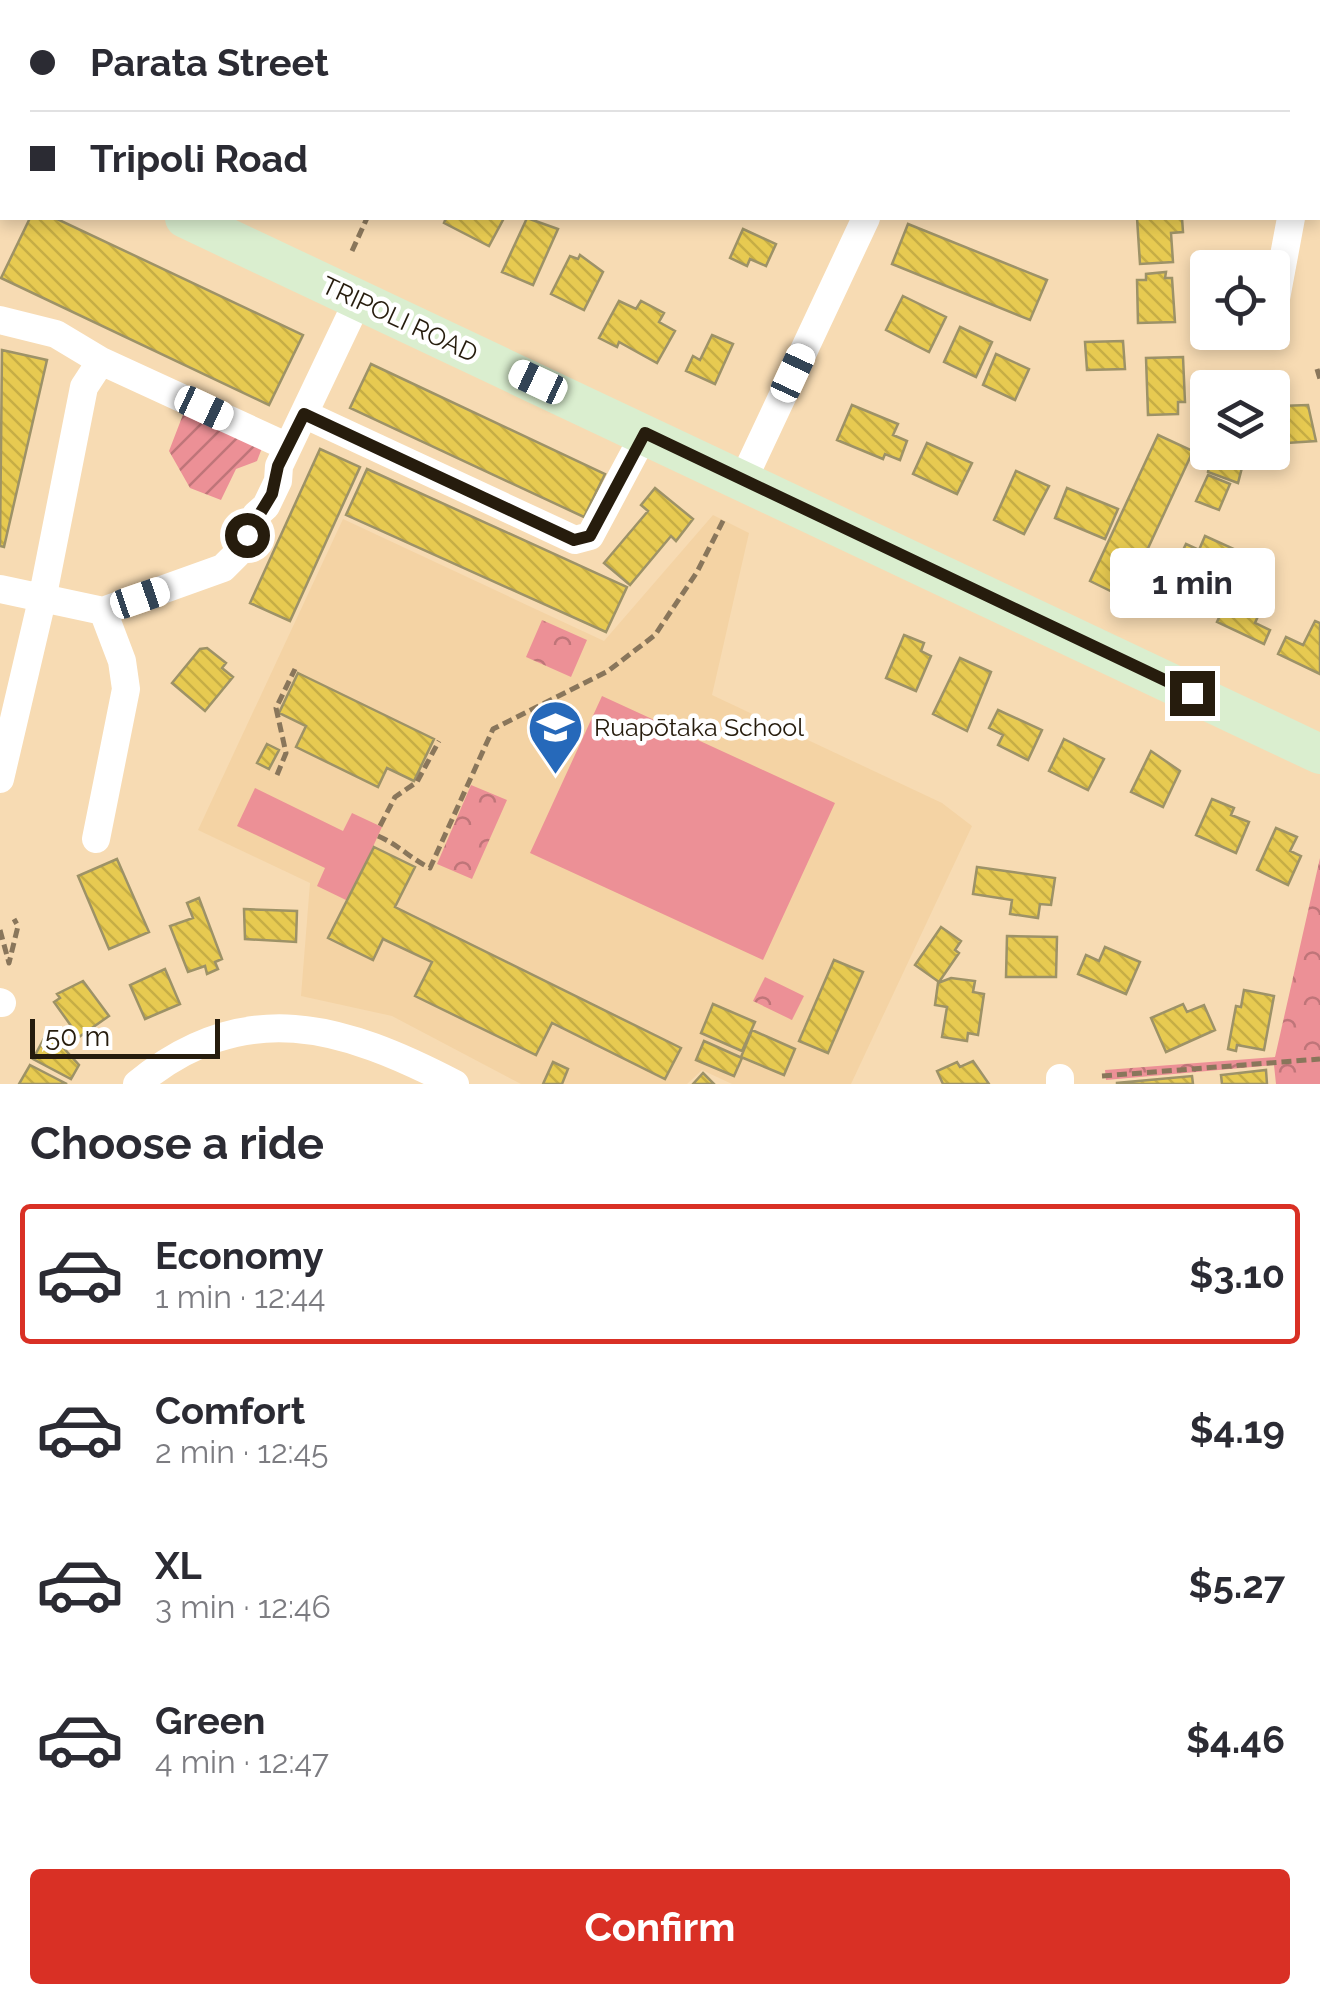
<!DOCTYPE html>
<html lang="en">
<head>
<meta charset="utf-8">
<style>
  :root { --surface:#fff; --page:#f2f2f3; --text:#2b2b33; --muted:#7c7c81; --line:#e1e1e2; --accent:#d93025 }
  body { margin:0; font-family:Raleway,sans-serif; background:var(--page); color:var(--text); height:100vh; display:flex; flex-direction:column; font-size:38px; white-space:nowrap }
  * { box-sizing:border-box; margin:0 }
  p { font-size:32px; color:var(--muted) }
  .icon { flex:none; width:55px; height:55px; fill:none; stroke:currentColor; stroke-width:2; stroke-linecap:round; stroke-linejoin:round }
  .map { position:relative; height:1084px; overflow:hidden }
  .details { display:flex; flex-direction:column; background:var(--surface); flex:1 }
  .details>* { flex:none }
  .hud { position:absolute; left:0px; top:0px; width:1320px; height:220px; box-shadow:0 5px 15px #0003; display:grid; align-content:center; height:220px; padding:0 30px; background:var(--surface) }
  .tools { position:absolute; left:1190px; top:250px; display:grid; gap:20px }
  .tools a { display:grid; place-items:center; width:100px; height:100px; border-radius:10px; background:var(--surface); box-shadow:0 5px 15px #0003; font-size:50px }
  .scale { position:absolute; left:30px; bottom:25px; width:190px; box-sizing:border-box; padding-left:10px; border:5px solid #261c0d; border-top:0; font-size:28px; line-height:35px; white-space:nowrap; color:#261c0d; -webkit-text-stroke:8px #fff; paint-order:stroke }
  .end { position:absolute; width:45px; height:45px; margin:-22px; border:12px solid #261c0d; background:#fff; box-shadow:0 0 0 5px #fff }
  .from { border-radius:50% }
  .bubble { position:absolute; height:70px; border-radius:10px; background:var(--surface); box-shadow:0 5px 15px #0003; font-size:32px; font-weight:700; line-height:70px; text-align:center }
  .car { position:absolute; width:30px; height:60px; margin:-30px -15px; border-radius:12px; box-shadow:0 0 8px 2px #0007; background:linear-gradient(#fff 24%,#345 0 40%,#fff 0 76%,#345 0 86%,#fff 0) }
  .hud b { display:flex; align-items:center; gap:35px; height:95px; font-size:38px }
  .hud b+b { border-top:2px solid var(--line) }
  .hud i { width:25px; height:25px; background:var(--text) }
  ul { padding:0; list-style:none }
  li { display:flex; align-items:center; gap:30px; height:140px; margin:0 20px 15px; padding:0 10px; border:5px solid transparent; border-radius:10px }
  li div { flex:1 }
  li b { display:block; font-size:38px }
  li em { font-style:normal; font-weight:700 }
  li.current { border-color:var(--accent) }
  li>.icon { width:90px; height:90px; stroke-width:1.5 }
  h2 { padding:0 30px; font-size:45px; line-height:120px }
  .button { display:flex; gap:20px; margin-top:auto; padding:20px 30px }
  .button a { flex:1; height:115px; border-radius:10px; background:var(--accent); color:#fff; font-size:40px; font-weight:700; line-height:115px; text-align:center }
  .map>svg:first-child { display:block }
  .built { fill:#f4d3a4 }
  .park { fill:url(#park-crowns) }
  .garden { fill:url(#garden-furrows) }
  .pitch { fill:#ec9096 }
  .building { fill:url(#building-back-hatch); stroke:#9d9267; stroke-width:2.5 }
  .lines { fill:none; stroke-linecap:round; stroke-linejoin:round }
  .path { stroke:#89765b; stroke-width:5; stroke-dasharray:10 5; stroke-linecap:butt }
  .street { stroke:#fff; stroke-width:28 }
  .secondary { stroke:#daeecf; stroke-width:40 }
  .route { stroke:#261c0d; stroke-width:12 }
  .labels { text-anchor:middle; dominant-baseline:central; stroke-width:9; stroke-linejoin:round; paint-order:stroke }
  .street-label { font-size:25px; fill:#261c0d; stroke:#fff }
  .poi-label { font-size:25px; fill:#261c0d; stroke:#fff; text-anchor:start }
</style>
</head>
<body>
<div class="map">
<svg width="1320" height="1084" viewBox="0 0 1320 1084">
  <defs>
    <pattern id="park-crowns" width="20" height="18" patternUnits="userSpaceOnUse" patternTransform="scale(2.5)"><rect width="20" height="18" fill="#ec9096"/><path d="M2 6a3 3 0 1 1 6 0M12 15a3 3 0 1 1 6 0" fill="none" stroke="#bf7579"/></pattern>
    <pattern id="garden-furrows" width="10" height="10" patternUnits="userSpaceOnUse" patternTransform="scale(2.5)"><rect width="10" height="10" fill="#ec9096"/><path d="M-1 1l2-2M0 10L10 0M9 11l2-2" fill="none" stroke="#bf7579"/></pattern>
    <pattern id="building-back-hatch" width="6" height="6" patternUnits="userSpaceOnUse" patternTransform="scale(2.5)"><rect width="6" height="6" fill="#e7ca51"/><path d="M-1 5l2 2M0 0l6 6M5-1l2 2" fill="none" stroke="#c6ad45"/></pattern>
  </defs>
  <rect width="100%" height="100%" fill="#f7dbb3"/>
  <path class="built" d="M713 515 749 533 712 695 942 803 972 826 851 1084H732L702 1070 687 1084H521L392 1016 301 996 310 883 198 830 343 519 604 641Z"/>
  <path class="park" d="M542 620 587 640 571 677 526 657Z
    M471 785 507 800 472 879 437 864Z
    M1320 858V1084H1276L1274 1065 1106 1080 1105 1070 1275 1057Z
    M765 977 804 996 792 1020 753 1001Z"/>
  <path class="garden" d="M184 412 262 448 257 461 236 469 221 500 190 488 169 451Z"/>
  <path class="pitch" d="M602 696 835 803 763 960 530 853Z
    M255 788 343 831 352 813 382 827 348 901 317 886 325 868 237 826Z"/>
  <path class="building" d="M713 0H765L777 2H713Z
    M0 3 2 4V50L0 49Z
    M30 218H55L303 335 269 405 1 278Z
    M446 218H504L489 246 444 223Z
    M527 218 558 229 533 285 502 272Z
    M1137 218H1182L1183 232 1171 233 1173 262 1140 264Z
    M908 224 1047 280 1030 320 892 264Z
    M743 229 776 244 766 266 750 259 747 266 730 258Z
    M580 255 603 272 584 310 551 294 570 256 578 259Z
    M1166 272 1165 278H1172L1175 322 1138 323 1137 280H1146V274Z
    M903 296 946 317 929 352 886 330Z
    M619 301 636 309 641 301 664 313 659 322 675 331 657 363 619 342 617 347 599 338Z
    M960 327 992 342 976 377 944 362Z
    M712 335 733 344 715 384 686 371 693 356 700 360Z
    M1123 341 1125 369 1087 370 1085 342Z
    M2 350 47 360 4 547 0 546Z
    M996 354 1029 369 1015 400 983 385Z
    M1183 357 1185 402H1178V414L1148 415 1146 358Z
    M371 364 605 474 584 517 350 408Z
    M852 405 898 424 893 435 907 441 900 460 885 454 883 459 837 440Z
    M1308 405 1316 441 1272 444V412H1280V406Z
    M1158 435 1193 451 1125 598 1090 581Z
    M927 443 972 463 957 494 913 474Z
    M320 449 360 467 290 621 250 603Z
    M1212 452H1246L1238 483 1208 472Z
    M367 469 627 587 606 632 346 515Z
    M1016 471 1049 486 1024 534 994 520Z
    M1208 475 1230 484 1219 510 1196 501Z
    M655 488 693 519 676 541 671 536 630 585 604 563 648 511 641 505Z
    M1067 488 1118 509 1105 539 1055 518Z
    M1205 536 1234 549 1212 596 1170 577 1186 544 1199 550Z
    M1235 583 1266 598 1255 623 1270 630 1264 644 1217 622Z
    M1315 621 1320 623V674L1278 654 1286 637 1303 645Z
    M904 635 924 643 921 651 931 656 916 691 886 678Z
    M207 648 226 663 222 668 233 677 205 711 172 683 200 649Z
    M960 658 991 672 967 731 933 714Z
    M298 673 434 739 414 781 387 768 378 787 296 747 306 726 279 713Z
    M998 710 1042 730 1028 760 998 745 1003 735 989 728Z
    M1064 739 1104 759 1088 790 1049 771Z
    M267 744 279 750 269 769 257 763Z
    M1151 751 1180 771 1163 807 1131 792Z
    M1212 799 1234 808 1231 815 1249 822 1236 853 1196 835Z
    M1276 828 1297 837 1290 851 1301 856 1288 885 1257 870Z
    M374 847 415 867 395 907 681 1048 665 1079 552 1023 536 1055 415 996 432 962 383 939 373 960 328 938Z
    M117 859 149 932 109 949 78 876Z
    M977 867 1055 878 1051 905 1040 904 1038 918 1010 914 1012 900 973 894Z
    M199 898 222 959 215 962 218 969 207 974 205 966 188 972 170 926 193 918 187 903Z
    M244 909 297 911 296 942 245 939Z
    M941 927 961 941 955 950 959 953 939 982 915 965Z
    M1007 936 1057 937 1056 977H1006Z
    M1105 947 1140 962 1126 994 1078 974 1086 955 1099 961Z
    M834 960 863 972 828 1053 799 1041Z
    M165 969 180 1004 145 1019 130 985Z
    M951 978 975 981 973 992 984 994 978 1035 968 1033 967 1041 942 1037 947 1007 935 1005 938 983Z
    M83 981 109 1016 79 1037 54 1002 60 998 57 994Z
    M1244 990 1274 996 1264 1050 1237 1045 1236 1051 1228 1049 1236 1006 1241 1007Z
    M713 1004 755 1022 742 1051 701 1033Z
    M1183 1004 1187 1012 1204 1005 1215 1030 1166 1052 1151 1018Z
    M752 1030 795 1049 784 1075 741 1057Z
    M48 1031 79 1065 71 1079 33 1059Z
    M704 1041 742 1058 734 1076 696 1060Z
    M973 1061 989 1084H943L937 1071 957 1062 960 1067Z
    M553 1062 568 1069 562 1084H543Z
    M30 1065 67 1084H19Z
    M1266 1070 1267 1084H1222L1221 1075Z
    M703 1073 714 1084H693Z
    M1192 1076 1193 1084H1117V1083Z"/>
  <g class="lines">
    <path class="path" d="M468 2 469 0
      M352 251 367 218
      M1317 369 1320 379
      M277 775 286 753 276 708 295 669
      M380 826 395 797 417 782 439 741
      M378 836C399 845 411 859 430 868L493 729 608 671 655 635 697 572 725 517
      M0 930 9 963 18 926 14 919
      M1102 1076 1320 1059"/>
    <path class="street" d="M914 2V0
      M1318 95 1320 83
      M0 162 2 157
      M0 320 56 334 101 361 288 447
      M1272 320 1291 218
      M304 414 575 540 590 536 645 433
      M744 478 866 218
      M0 589 103 611 223 568 237 554 256 515 266 506 278 481 279 466 359 298
      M0 779 42 600 84 387 101 361
      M96 839 126 689 122 661 103 611
      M0 1002 2 1003
      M1060 1078V1084
      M137 1084C245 995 343 1026 455 1084"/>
    <path class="secondary" d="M0 129 2 130
      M185 218 1320 754"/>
  </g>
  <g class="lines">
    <path class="route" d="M247 535 272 494 278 466 304 414 574 540 590 536 645 433 1192 693"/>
  </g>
  <defs>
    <symbol id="school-pin" viewBox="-11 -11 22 30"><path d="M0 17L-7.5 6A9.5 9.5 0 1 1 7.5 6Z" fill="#2669ba" stroke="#fff"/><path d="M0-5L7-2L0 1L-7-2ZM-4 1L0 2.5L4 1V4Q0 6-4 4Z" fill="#fff"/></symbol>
  </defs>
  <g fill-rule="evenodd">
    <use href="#school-pin" x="524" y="696" width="63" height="86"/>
  </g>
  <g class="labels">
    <g class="street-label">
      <text transform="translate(400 319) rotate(25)">TRIPOLI ROAD</text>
    </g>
    <g class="poi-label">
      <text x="594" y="727">Ruapōtaka School</text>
    </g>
  </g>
</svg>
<div class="tools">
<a><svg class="icon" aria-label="locate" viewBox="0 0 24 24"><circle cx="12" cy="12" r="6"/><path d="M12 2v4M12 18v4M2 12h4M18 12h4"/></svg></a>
<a><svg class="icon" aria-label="layers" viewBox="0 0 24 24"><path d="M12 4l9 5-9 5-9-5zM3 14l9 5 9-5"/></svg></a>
</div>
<div class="scale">50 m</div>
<i class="end from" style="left:247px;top:535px"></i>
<i class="end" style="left:1192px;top:693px"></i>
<div class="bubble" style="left:1110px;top:548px;width:165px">1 min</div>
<i class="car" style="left:793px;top:373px;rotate:25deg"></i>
<i class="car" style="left:538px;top:382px;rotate:295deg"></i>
<i class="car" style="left:204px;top:408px;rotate:115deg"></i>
<i class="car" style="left:140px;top:598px;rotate:71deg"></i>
<div class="hud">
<b><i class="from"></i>Parata Street</b>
<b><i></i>Tripoli Road</b>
</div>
</div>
<section class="details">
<h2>Choose a ride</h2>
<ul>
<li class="current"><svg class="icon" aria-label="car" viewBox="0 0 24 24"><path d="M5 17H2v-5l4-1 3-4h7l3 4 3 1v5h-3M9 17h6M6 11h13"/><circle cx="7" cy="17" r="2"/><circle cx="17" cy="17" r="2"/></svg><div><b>Economy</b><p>1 min · 12:44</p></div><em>$3.10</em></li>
<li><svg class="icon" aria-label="car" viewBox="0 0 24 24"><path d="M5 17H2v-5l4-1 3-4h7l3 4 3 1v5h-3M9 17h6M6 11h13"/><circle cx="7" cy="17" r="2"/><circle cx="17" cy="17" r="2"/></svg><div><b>Comfort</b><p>2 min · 12:45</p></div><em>$4.19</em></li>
<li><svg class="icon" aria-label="car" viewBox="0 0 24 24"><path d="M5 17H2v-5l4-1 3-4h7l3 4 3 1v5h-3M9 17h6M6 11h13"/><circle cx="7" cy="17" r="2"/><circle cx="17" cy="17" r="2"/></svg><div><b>XL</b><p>3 min · 12:46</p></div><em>$5.27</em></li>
<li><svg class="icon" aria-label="car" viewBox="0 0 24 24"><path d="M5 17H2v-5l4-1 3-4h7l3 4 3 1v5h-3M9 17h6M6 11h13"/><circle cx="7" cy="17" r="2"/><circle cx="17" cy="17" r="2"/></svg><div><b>Green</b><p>4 min · 12:47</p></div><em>$4.46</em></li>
</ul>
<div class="button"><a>Confirm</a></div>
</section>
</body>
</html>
